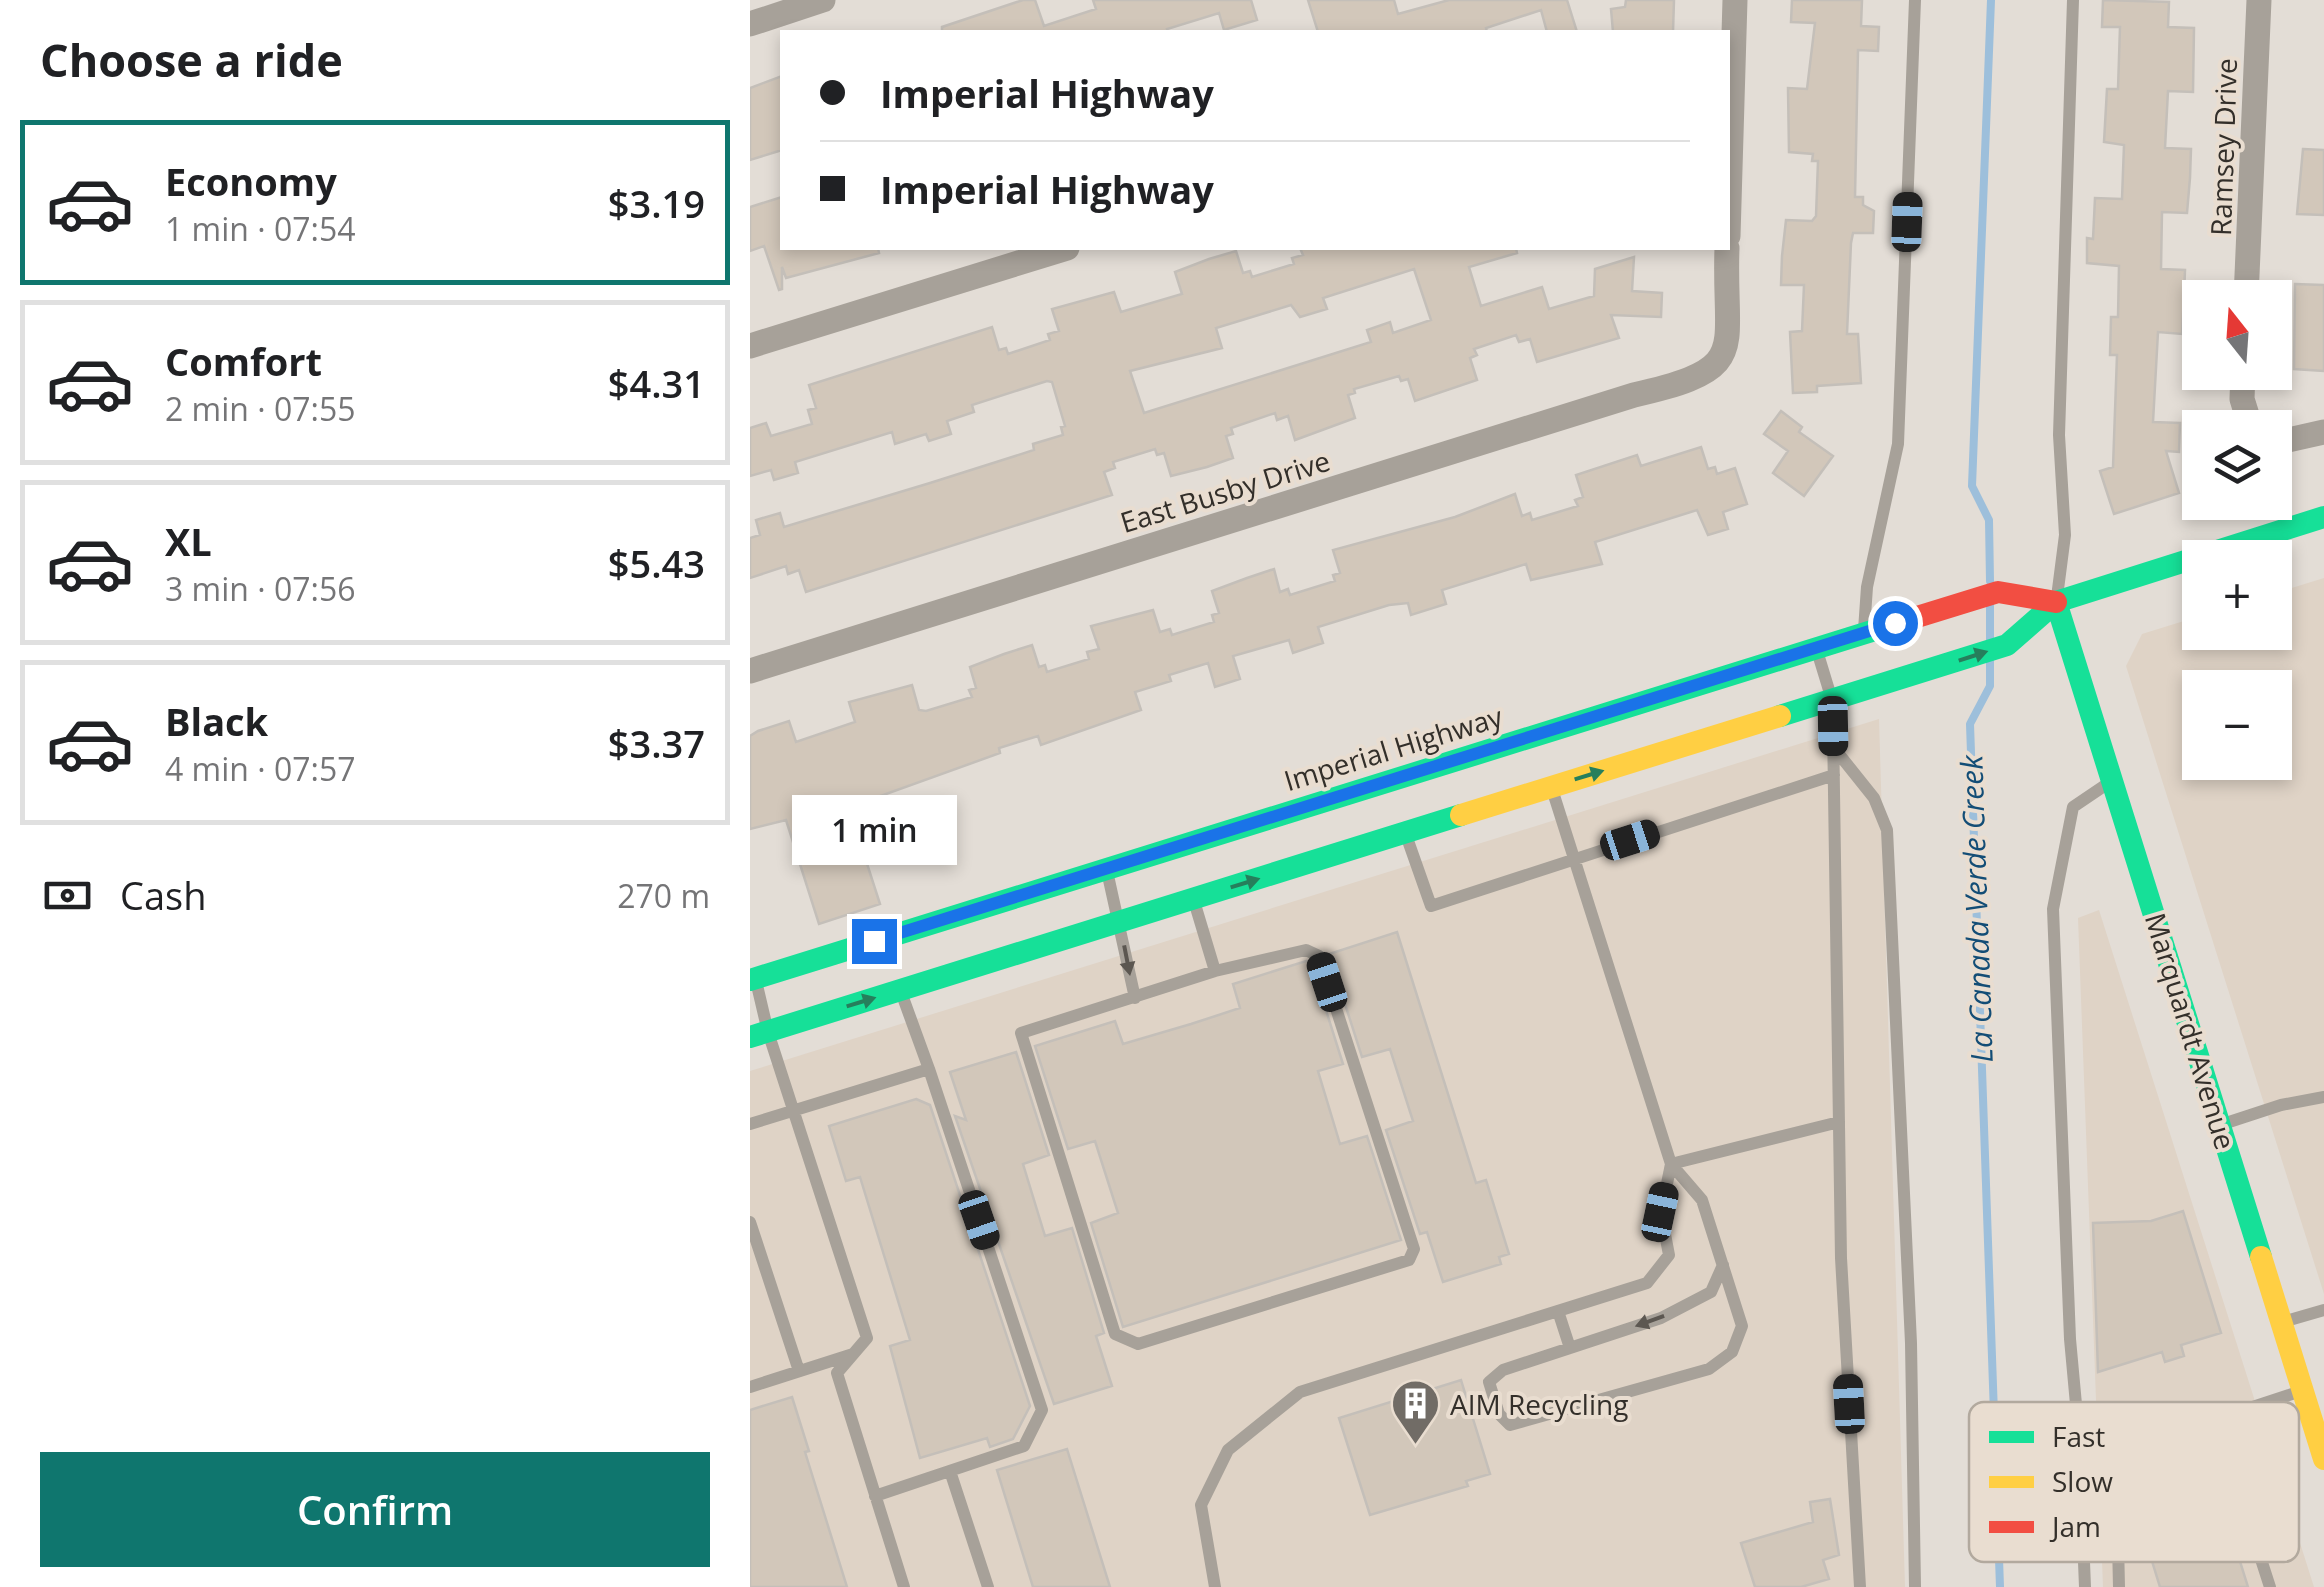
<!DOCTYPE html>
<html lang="en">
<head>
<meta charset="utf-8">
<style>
  :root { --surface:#fff; --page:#f6f6f6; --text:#202124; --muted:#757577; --line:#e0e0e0; --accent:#0f766e }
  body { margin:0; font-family:"Open Sans",sans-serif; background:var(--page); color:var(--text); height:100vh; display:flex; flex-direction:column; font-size:38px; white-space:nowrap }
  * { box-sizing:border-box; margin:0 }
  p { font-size:32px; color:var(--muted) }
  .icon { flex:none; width:55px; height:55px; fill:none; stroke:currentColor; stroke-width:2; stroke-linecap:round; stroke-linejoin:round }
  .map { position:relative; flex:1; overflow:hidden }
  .details { display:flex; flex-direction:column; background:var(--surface); width:750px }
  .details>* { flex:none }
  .guide { position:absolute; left:30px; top:30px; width:950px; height:220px; border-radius:0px; box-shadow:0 5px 15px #0003; display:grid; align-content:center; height:220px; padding:0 40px; background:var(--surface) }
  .needle { width:65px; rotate:343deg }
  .controls { position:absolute; left:1432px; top:280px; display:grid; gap:20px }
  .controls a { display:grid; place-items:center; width:110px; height:110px; border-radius:0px; background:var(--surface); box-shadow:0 5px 15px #0003; font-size:50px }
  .end { position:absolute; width:45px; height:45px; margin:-22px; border:12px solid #1a73e8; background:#fff; box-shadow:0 0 0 5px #fff }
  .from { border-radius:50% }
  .bubble { position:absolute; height:70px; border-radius:0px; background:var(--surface); box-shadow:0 5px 15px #0003; font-size:32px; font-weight:600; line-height:70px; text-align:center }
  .car { position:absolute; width:30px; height:60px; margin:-30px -15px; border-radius:12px; box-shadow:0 0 8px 2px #0007; background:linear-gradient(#222 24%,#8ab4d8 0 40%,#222 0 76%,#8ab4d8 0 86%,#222 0) }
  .guide b { display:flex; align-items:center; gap:35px; height:95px; font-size:38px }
  .guide b+b { border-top:2px solid var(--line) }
  .guide i { width:25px; height:25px; background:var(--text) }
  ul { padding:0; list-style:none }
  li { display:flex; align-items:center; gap:30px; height:165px; margin:0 20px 15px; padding:0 20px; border:5px solid var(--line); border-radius:0px }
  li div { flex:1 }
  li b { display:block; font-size:38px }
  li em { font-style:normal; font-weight:600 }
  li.active { border-color:var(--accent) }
  li>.icon { width:90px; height:90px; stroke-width:1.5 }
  h2 { padding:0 40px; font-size:45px; line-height:120px }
  .pay { display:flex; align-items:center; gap:25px; height:110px; padding:0 40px; font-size:38px }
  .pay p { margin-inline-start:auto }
  .action { display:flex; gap:20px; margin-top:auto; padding:20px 40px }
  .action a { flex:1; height:115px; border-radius:0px; background:var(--accent); color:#fff; font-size:40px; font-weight:600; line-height:115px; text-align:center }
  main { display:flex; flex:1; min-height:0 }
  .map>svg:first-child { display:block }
  .built { fill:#dfd3c6; fill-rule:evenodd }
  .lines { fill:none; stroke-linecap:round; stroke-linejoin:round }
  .stream { stroke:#9dbfdb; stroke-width:8 }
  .building { fill:#d2c7ba; stroke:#c4bfb9; stroke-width:2.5; fill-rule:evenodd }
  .lane { stroke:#a7a199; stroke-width:12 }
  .street { stroke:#a7a199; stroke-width:25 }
  .fast { stroke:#16e098; stroke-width:22 }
  .slow { stroke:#ffcf43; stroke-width:22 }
  .jam { stroke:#f24e42; stroke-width:22 }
  .oneway { fill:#267f5c }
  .oneway2 { fill:#5c5751 }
  .route { stroke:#1a73e8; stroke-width:12 }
  .labels { text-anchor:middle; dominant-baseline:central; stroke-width:8; stroke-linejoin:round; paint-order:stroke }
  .street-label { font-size:28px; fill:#332f2a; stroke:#e9ddd0 }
  .poi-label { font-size:28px; fill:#332f2a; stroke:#e9ddd0; text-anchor:start }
  .water-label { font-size:30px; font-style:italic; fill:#134d76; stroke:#e9ddd0 }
  .key { fill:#e9ddd0; stroke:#b2a99e; stroke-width:2.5 }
  .key-label { font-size:28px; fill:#332f2a }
</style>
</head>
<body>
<main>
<section class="details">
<h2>Choose a ride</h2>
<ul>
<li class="active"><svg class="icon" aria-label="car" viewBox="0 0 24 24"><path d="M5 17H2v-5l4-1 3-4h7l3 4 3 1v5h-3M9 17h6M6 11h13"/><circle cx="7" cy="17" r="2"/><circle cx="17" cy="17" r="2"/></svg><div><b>Economy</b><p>1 min · 07:54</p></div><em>$3.19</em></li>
<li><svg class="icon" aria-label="car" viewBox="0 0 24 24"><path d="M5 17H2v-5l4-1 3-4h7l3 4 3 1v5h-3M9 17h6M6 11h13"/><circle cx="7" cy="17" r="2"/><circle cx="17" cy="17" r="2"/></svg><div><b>Comfort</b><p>2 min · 07:55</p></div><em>$4.31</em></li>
<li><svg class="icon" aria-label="car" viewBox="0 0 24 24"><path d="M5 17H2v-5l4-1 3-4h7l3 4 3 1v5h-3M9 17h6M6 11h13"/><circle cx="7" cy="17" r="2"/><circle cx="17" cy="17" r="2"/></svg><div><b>XL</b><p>3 min · 07:56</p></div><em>$5.43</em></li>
<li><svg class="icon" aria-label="car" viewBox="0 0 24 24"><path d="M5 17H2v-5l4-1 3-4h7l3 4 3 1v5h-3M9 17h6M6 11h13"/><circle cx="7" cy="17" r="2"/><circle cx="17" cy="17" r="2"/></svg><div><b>Black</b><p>4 min · 07:57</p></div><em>$3.37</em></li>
</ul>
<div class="pay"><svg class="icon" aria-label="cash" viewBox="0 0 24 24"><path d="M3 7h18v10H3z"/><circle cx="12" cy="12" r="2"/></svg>Cash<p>270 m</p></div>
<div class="action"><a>Confirm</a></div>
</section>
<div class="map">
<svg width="1574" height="1587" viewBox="0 0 1574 1587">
  <rect width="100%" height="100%" fill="#e3ddd6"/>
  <path class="built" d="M1574 578V1294L1376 666 1392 634 1450 616V632H1525V593ZM1450 688H1525V762H1450Z
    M1129 719 1155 1587H0V1071Z
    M1349 910 1564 1587H1353L1328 918Z"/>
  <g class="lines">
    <path class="stream" d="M1240 581 1239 520 1222 486 1241 0
      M1240 605V641
      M1240 660V686L1220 724 1250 1587"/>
  </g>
  <path class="building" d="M273 0H285L294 26 346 9 343 0H501L507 20 474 30 469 13 417 29 418 32H192V27Z
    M558 0H644L648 14 699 0H817L827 32H797L791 10 736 28 737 32H568Z
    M876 0H924L923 32H863L861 9 875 7Z
    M1042 0H1112L1111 26 1129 27 1128 51 1108 50 1105 197H1113V205L1124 211 1123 233H1103L1101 243 1097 334H1108L1111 383 1067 386V392L1043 393 1040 332 1052 331 1054 285H1031L1032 256 1036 220 1062 221 1066 216 1068 161H1062L1063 154 1039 152 1038 88 1057 89 1065 23 1041 22Z
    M1353 0 1419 2 1418 27 1444 28 1443 92 1418 91 1415 148 1441 149 1440 178 1437 213 1412 212 1411 269 1435 270 1434 296 1432 334 1408 332 1403 422 1430 423 1429 452 1416 451 1429 493 1364 514 1350 471 1363 467 1367 355H1360L1361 317H1368L1369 266 1337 263V238L1343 239 1345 198 1372 199 1374 145 1354 142 1357 89H1368L1370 27H1352Z
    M32 76V150L0 160V88Z
    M1553 149 1574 150V215L1547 214Z
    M32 197V248H128L129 253 36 278 32 267V289L29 290 14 246 0 251V207Z
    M550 248H766L767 253 719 267 731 306 792 287 799 309 844 296 845 269 884 257 882 291 912 293 911 317 861 315 869 338 787 362 780 339 769 342 766 335 724 349 727 355 720 358 727 380 665 401 658 379 651 381 649 376 604 389 605 393 598 395 605 418 545 440 538 416 527 420 525 413 481 428 483 434 476 436 483 458 457 467 421 476 414 453 407 455 405 449 363 462 365 468 354 472 362 495 56 592 49 570 38 574 36 566 0 578V538L10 535 6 520 30 513 34 527 180 483 284 450 283 444 313 435 311 427 315 426 302 382 297 381 222 405 224 412 197 421 201 434 179 441 176 434 145 444 142 432 45 462 48 473 24 480 21 470 0 476V428L16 423 21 436 62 424 58 410 66 408 59 385 242 327 249 350 256 348 258 354 300 340 298 334 309 331 302 309 364 292 371 312 432 294 425 272 459 259 486 251 493 273 500 271 502 277 544 264 542 258 553 255ZM664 269 681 320 643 333 640 322 617 330 621 342 394 413 380 371 472 348 466 328 541 305 550 317 577 309 573 298Z
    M1545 284 1574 285V371L1544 369Z
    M1031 411 1052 427 1049 432 1083 456 1054 496 1023 473 1038 451 1014 434Z
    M951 447 958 469 965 467 967 474 985 468 997 504 973 512 978 529 958 535 947 510 845 542 852 564 781 580 776 564 692 590 696 604 661 615 658 603 639 605 568 627 573 643 543 653 539 640 483 656 490 679 465 687 458 663 419 675 421 681 385 692 391 710 291 745 288 736 249 748 250 753 122 799 133 835 110 842 130 904 69 924 36 820 0 829V736L8 731 39 721 46 742 105 722 99 702 162 685 169 710 176 711 222 697 219 690 226 688 220 667 254 654 282 645 289 667 295 665 297 672 339 659 337 652 349 649 341 626 403 610 410 632 420 629 422 635 464 622 462 615 469 613 462 591 497 578 524 569 530 592 538 589 540 595 585 581 583 575 590 573 583 550 705 517 765 494 772 516 780 513 782 520 828 506 825 500 833 497 826 475 887 455 891 466Z
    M647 932 726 1183 736 1180 759 1254 749 1257 751 1264 693 1282 677 1232 670 1234 636 1130 663 1121 640 1049 612 1057 579 954Z
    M556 961 561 963 593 1064 568 1071 590 1144 617 1136 651 1240 373 1327 341 1223 368 1213 345 1141 318 1149 285 1046 365 1021 373 1044 441 1024 490 1008 483 984Z
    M266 1052 299 1155 273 1164 295 1236 322 1228 354 1333 346 1336 362 1386 304 1404 205 1116 216 1120 200 1072Z
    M166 1099 180 1105 280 1406 263 1439 240 1447 237 1438 170 1458 140 1346 160 1340 110 1177 96 1181 79 1126Z
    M1433 1211 1471 1333 1431 1345 1434 1356 1415 1362 1412 1352 1348 1372 1343 1223 1401 1221Z
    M711 1380 740 1474 716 1481 718 1486 620 1515 589 1418Z
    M42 1397 59 1451 55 1452 97 1587H0V1410Z
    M1451 1437 1498 1587H1410L1377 1480 1387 1457Z
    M317 1449 360 1587H283L247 1470Z
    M1080 1499 1089 1555 1073 1560 1079 1579 1051 1587H1005L991 1543 1063 1522 1060 1502Z"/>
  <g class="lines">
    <path class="lane" d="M1307 597 1315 535 1309 435 1323 0
      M1114 630 1117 587 1148 444 1165 0
      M1068 654 1082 700 1083 726 1091 1258 1110 1587
      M1084 748 1124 798 1137 830 1161 1343 1165 1587
      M802 789 921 1164 1089 1122
      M656 835 681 906 1084 775
      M357 871 385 998
      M444 901 465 971
      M556 950 569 956 664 1249 659 1260 388 1344 365 1334 271 1033 465 971Z
      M6 981 18 1032 117 1338 87 1373 154 1587
      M151 992 179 1069
      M0 1124 179 1069 292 1410 274 1446 125 1496
      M1473 1124 1531 1105 1574 1097
      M921 1164 952 1200 992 1326 982 1352 959 1369 760 1425 749 1414 739 1382 753 1370 911 1318 961 1292 973 1265
      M0 1222 49 1371
      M808 1311 820 1348
      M1533 1322 1574 1310
      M0 1387 103 1354
      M1466 1420 1520 1587
      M200 1471 238 1587
      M465 1587 451 1505 478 1450 550 1392 897 1283 919 1255 911 1213 921 1164
      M1335 1587 1329 1437 1320 1339 1303 909 1323 807 1360 782
      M1369 1587 1366 1452 1548 1392"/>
    <path class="street" d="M0 24 73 0
      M978 236 985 0
      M1496 298 1509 0
      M0 346 317 248
      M1493 372 1492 399 1501 428
      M1525 443 1574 432
      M0 671 884 395C1003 368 973 353 977 248"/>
    <path class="fast" d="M1306 602 1511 1257
      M1030 716 1257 645 1306 602 1574 517
      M0 980 1154 621
      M0 1037 711 815"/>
    <path class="slow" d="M711 815 1030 716
      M1511 1257 1574 1459"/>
    <path class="jam" d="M1154 621 1248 592 1306 602"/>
  </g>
  <defs><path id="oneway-solid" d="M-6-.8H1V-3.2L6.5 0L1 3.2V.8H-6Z" transform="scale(2.5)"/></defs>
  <g class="oneway">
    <use href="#oneway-solid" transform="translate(1223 656) rotate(-18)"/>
    <use href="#oneway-solid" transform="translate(839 775) rotate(-17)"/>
    <use href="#oneway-solid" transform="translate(495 883) rotate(-17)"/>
    <use href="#oneway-solid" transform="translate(111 1002) rotate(-17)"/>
  </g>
  <g class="oneway2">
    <use href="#oneway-solid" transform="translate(377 960) rotate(79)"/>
    <use href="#oneway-solid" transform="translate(900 1321) rotate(160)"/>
  </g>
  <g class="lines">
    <path class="route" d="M124 941 1145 623"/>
  </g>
  <defs>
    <symbol id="building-pin" viewBox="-11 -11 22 30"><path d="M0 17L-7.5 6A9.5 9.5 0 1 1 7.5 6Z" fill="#716c66" stroke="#e9ddd0"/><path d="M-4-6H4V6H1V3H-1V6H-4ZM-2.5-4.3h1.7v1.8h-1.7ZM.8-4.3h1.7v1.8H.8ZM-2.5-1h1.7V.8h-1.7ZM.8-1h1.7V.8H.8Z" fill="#fff"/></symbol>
  </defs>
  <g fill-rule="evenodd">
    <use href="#building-pin" x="638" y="1376" width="55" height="75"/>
  </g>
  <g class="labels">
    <g class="street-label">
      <text transform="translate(1473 147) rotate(-88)">Ramsey Drive</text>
      <text transform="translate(475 491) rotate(-17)">East Busby Drive</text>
      <text transform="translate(643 748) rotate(-17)">Imperial Highway</text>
      <text transform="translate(1441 1031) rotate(73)">Marquardt Avenue</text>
    </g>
    <g class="poi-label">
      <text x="700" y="1404">AIM Recycling</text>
    </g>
    <g class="water-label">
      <text transform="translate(1226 909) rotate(-92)">La Canada Verde Creek</text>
    </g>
  </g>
  <rect x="1219" y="1402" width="330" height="160" rx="15" class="key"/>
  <rect x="1239" y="1431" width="45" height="12" fill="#16e098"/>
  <rect x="1239" y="1476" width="45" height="12" fill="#ffcf43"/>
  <rect x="1239" y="1521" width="45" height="12" fill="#f24e42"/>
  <g class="key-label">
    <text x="1302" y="1447">Fast</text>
    <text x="1302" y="1492">Slow</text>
    <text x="1302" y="1537">Jam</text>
  </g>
</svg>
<div class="controls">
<a><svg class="needle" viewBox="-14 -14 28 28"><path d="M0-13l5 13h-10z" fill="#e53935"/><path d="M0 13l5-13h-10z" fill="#757577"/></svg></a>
<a><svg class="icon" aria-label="layers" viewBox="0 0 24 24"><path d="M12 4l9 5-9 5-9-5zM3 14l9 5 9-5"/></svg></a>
<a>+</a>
<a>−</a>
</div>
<i class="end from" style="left:1145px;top:623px"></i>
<i class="end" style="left:124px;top:941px"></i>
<div class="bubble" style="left:42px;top:795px;width:165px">1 min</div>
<i class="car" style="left:1157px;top:222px;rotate:2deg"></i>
<i class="car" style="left:1083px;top:726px;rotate:179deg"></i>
<i class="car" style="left:880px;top:840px;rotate:72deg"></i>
<i class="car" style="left:577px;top:982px;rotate:342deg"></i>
<i class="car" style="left:910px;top:1212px;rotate:12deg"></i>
<i class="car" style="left:229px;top:1220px;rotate:161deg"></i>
<i class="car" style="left:1099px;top:1404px;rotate:357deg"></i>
<div class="guide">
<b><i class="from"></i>Imperial Highway</b>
<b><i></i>Imperial Highway</b>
</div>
</div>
</main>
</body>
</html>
